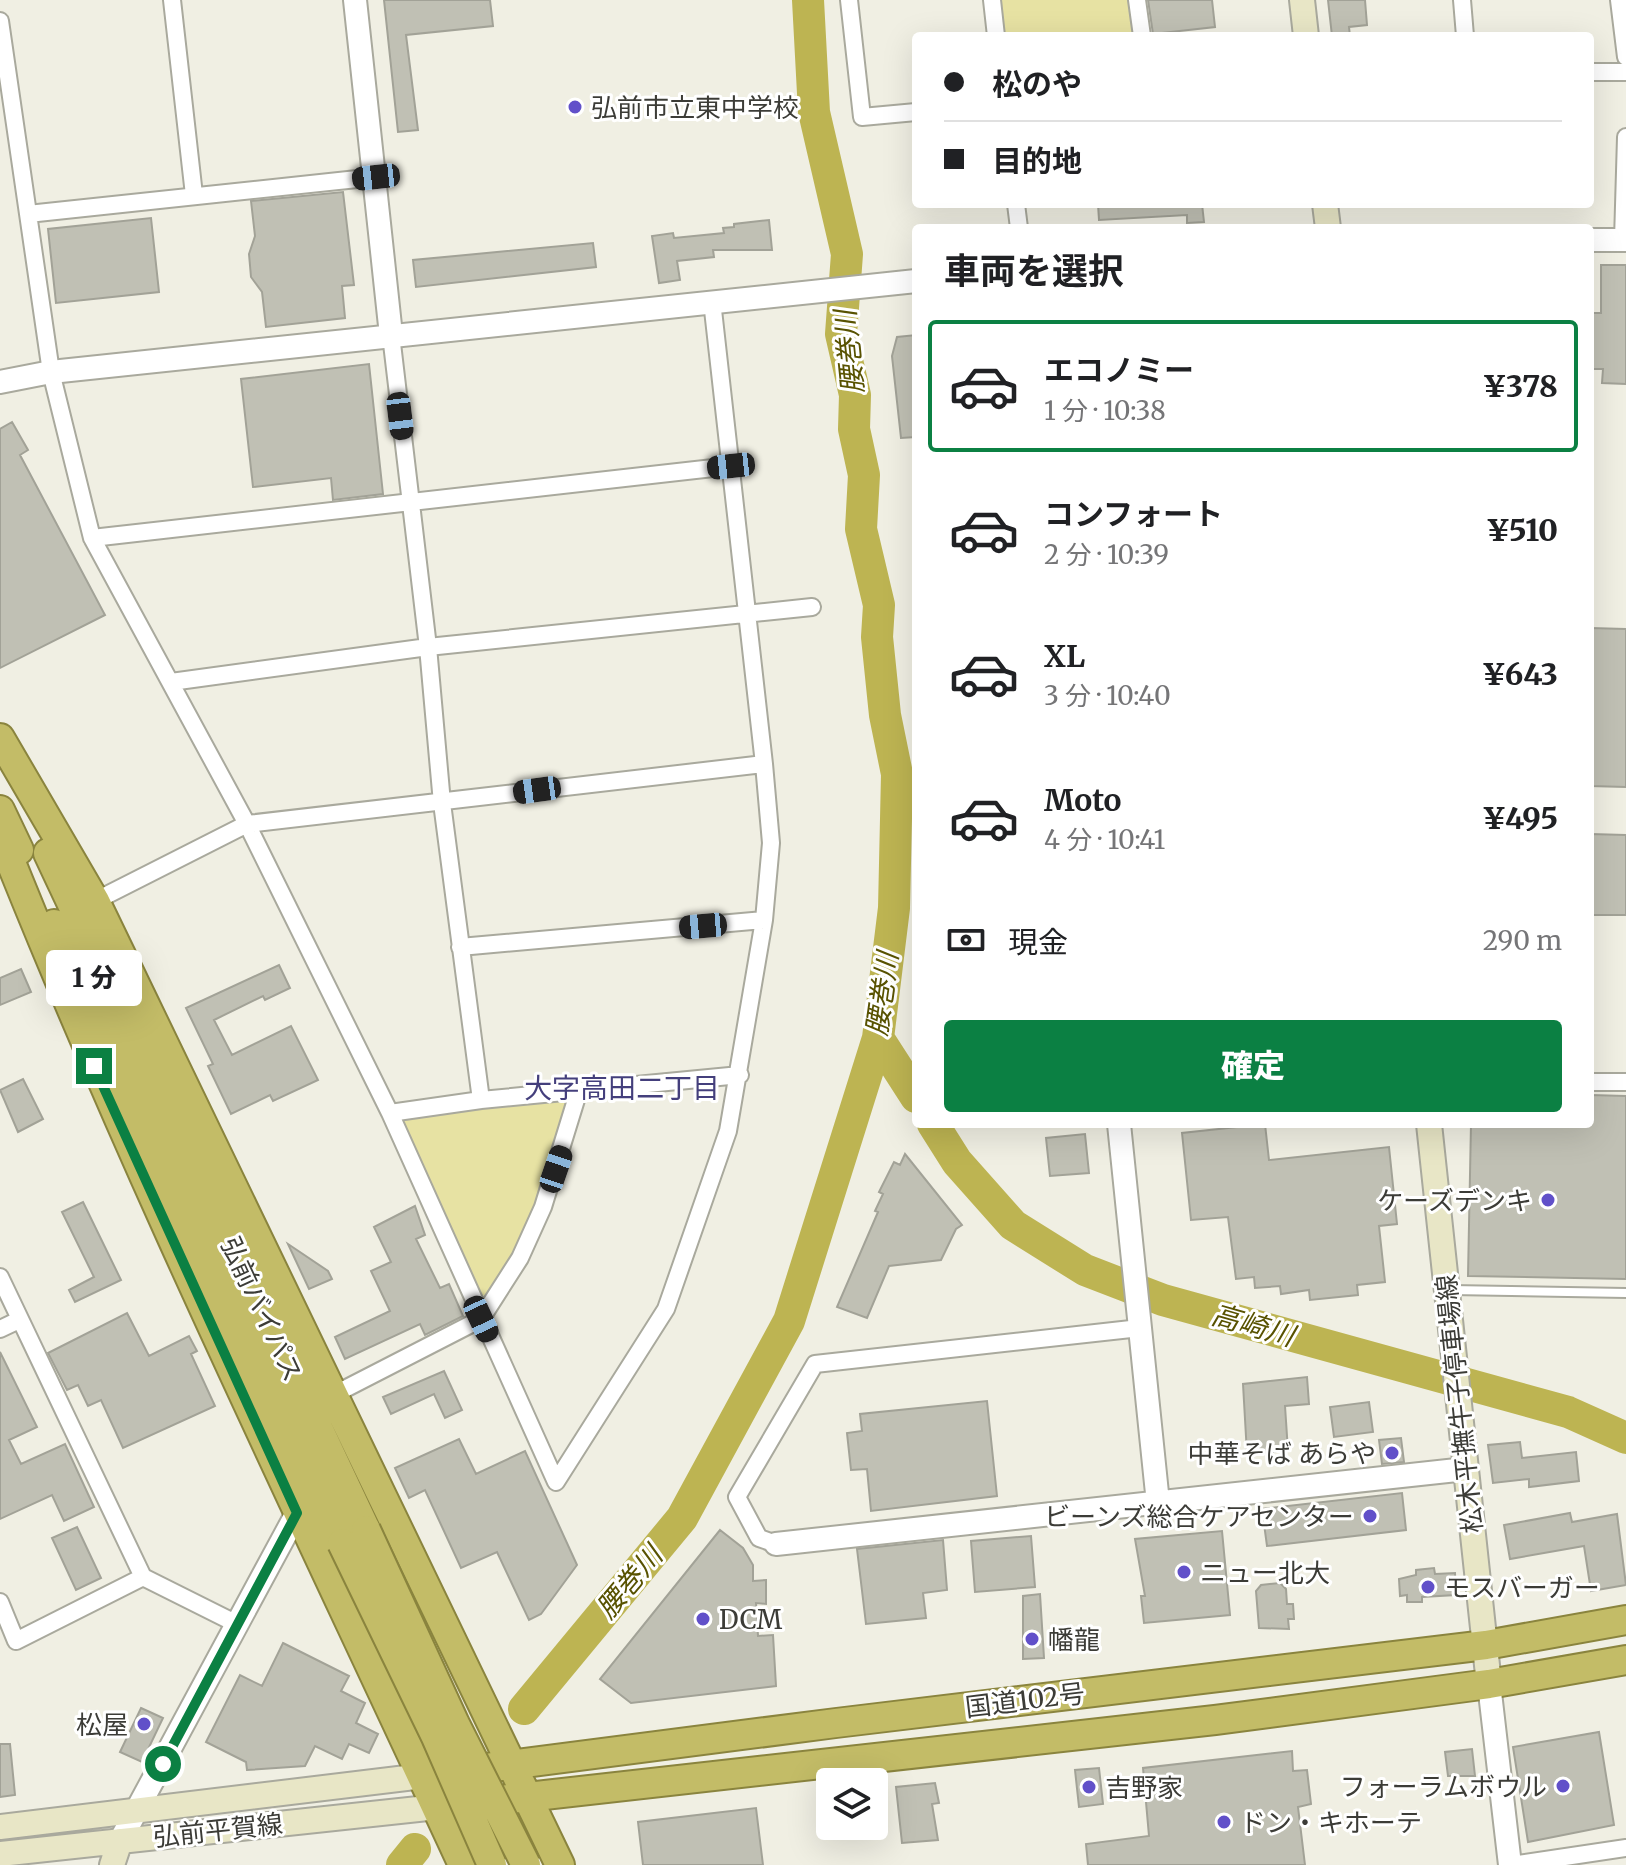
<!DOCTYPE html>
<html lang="ja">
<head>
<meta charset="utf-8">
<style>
  :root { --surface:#fff; --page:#f6f6f6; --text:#202124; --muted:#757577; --line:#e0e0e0; --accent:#0b8043 }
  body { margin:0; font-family:Merriweather,"Noto Sans JP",serif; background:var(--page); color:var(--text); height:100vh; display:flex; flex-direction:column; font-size:30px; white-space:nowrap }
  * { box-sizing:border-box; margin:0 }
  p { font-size:26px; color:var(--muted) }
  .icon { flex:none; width:44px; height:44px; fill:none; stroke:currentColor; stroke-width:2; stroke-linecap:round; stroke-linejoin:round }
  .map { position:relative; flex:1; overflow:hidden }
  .details { position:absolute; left:912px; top:224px; width:682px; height:904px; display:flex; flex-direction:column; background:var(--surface); border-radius:8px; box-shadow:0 8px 32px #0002 }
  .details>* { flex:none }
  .hud { position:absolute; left:912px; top:32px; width:682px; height:176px; border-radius:8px; box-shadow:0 8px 32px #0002; display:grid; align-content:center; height:176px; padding:0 32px; background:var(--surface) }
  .tools { position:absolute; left:816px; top:1768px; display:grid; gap:16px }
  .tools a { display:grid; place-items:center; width:72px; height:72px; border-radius:8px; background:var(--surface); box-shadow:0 8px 32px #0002; font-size:40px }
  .end { position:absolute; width:36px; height:36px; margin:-18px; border:10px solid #0b8043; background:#fff; box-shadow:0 0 0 4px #fff }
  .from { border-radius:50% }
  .bubble { position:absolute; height:56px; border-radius:8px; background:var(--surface); box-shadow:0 8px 32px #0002; font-size:26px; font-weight:800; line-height:56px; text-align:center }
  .car { position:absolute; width:24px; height:48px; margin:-24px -12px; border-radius:10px; box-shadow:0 0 6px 2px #0007; background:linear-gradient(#222 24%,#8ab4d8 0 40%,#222 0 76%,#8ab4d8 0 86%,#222 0) }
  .hud b { display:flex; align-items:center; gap:28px; height:76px; font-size:30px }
  .hud b+b { border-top:2px solid var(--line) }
  .hud i { width:20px; height:20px; background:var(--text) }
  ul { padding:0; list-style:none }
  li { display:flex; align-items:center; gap:24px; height:132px; margin:0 16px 12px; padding:0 16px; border:4px solid transparent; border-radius:8px }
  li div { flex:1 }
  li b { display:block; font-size:30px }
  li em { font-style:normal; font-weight:800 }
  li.on { border-color:var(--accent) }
  li>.icon { width:72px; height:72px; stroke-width:1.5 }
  h2 { padding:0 32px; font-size:36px; line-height:96px }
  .pay { display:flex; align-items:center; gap:20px; height:88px; padding:0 32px; font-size:30px }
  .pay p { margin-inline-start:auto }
  .action { display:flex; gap:16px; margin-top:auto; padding:16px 32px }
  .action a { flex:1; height:92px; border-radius:8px; background:var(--accent); color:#fff; font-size:32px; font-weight:800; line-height:92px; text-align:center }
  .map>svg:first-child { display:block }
  .green { fill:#e7e2a3 }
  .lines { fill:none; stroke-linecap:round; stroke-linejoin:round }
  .river { stroke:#bdb452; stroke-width:32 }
  .building { fill:#c0c0b4; stroke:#a2a297; stroke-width:2 }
  .service-casing { stroke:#a9a99d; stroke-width:12 }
  .minor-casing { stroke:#a9a99d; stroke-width:20 }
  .tertiary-casing { stroke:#a9a99d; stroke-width:26 }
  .secondary-casing { stroke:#a9a99d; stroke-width:28 }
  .trunk-casing { stroke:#8a843e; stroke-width:32 }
  .service { stroke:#fff; stroke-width:8 }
  .minor { stroke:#fff; stroke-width:16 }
  .tertiary { stroke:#fff; stroke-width:22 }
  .secondary { stroke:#e8e6c6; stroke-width:24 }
  .trunk { stroke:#c3bc67; stroke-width:28 }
  .trunk-bridge-casing { stroke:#8a843e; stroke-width:32; stroke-linecap:butt }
  .trunk-bridge { stroke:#c3bc67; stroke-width:28 }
  .route { stroke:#0b8043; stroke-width:10 }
  .poi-dot { fill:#6150c9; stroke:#fff; stroke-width:3 }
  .labels { text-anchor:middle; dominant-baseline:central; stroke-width:6; stroke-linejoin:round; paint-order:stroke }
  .poi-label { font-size:26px; fill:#3c3c37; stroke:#fff; text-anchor:start }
  .street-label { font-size:26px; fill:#3c3c37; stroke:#fff }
  .water-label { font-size:28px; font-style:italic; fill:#585201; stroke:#fff }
  .neighbourhood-label { font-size:28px; fill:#443f7c; stroke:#fff }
</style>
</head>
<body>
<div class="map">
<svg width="1626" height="1865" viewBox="0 0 1626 1865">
  <rect width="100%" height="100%" fill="#f0efe3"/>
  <path class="green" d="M1001 0H1130L1134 36H1005Z
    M565 1098 571 1104C559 1141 514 1282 481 1297L398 1117Z"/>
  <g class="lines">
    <path class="river" d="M878 1038 916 1097
      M933 1124 957 1162 1013 1225 1085 1270 1163 1300 1568 1412 1626 1438
      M524 1709 682 1518 789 1321 878 1038 894 908 897 774 885 715 877 637 879 605 861 529 864 475 854 429 855 395 841 334 847 254 814 112 808 0
      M402 1865 415 1849"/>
  </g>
  <path class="building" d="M384 0H490L493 26 406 35 418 130 398 132Z
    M1148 0H1212L1215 27 1153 34Z
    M1328 0H1365L1367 25 1349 27 1350 36H1332Z
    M343 192 354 285 342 286 345 318 266 327 262 292 251 277 249 254 255 236 251 201Z
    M1098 204H1202L1204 222 1187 223V215L1099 220Z
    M151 218 159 292 56 303 48 229Z
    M769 220 772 250H713L714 257 677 261 680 280 659 283 652 236 673 233 674 238 724 233 723 228 734 227V224Z
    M593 243 596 267 416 287 413 260Z
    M1601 265H1626V384L1602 383 1603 369H1592L1593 313H1601Z
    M916 335V437L901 438 892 356 897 337Z
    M369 364 383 494 333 500 331 478 253 487 241 379Z
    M12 422 28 450 20 455 105 615 0 668V429Z
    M1590 628 1626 629V787L1590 786Z
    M1590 834 1626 835V915H1590Z
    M279 965 290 988 265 1000 263 996 214 1020 232 1055 291 1026 318 1080 273 1101 270 1095 231 1114 208 1066 213 1064 186 1008Z
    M21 969 31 992 0 1005V978Z
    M23 1079 43 1119 18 1132 0 1090Z
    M1590 1095 1626 1096V1279L1468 1276 1471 1124H1590Z
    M1265 1124 1269 1160 1389 1147 1397 1224 1379 1226 1385 1282 1357 1285 1358 1295 1310 1300 1309 1290 1281 1294 1280 1286 1255 1288 1254 1277 1236 1279 1228 1217 1191 1220 1182 1133Z
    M1085 1134 1089 1173 1050 1176 1046 1138Z
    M905 1154 962 1225 956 1229 941 1260 889 1266 867 1318 837 1307 878 1212 875 1211 883 1194 879 1192 894 1162 900 1165Z
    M83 1202 121 1280 75 1302 69 1290 94 1277 62 1212Z
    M415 1206 425 1235 416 1239 440 1288 449 1284 463 1316 425 1335 420 1324 345 1359 335 1337 390 1311 371 1271 391 1262 374 1227Z
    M288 1244 328 1271 332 1279 309 1289Z
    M127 1313 149 1356 189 1336 197 1351 191 1354 215 1406 123 1448 101 1400 88 1406 78 1385 67 1390 48 1353Z
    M0 1352 37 1427 9 1440 21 1464 65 1444 94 1507 64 1521 52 1495 0 1519Z
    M444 1371 462 1410 445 1418 434 1394 391 1414 383 1397Z
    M1307 1377 1309 1404 1285 1406 1288 1451 1247 1454 1243 1384Z
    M987 1401 997 1496 871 1511 867 1469 851 1470 847 1433 862 1431 860 1414Z
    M1369 1402 1373 1432 1334 1437 1330 1407Z
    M1401 1438 1404 1462 1382 1464 1379 1440Z
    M459 1439 476 1474 525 1451 577 1565 541 1614 529 1620 497 1552 461 1568 425 1490 409 1498 395 1468Z
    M1520 1442 1522 1458 1576 1452 1579 1481 1529 1487V1479L1493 1483 1488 1445Z
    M1402 1493 1406 1530 1267 1546 1262 1509Z
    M1570 1513 1572 1522 1617 1514 1626 1585 1591 1591 1584 1546 1510 1559 1504 1525Z
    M77 1527 101 1578 76 1590 52 1538Z
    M720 1530 743 1548 753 1565V1581L766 1580V1604L756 1603 758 1636 773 1635 776 1686 631 1703 600 1679Z
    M1222 1531 1230 1615 1144 1623 1141 1596H1145L1135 1539Z
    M1031 1536 1035 1587 975 1592 971 1541Z
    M943 1540 947 1590 923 1593 926 1618 866 1624 857 1549Z
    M1434 1568 1435 1574 1455 1573 1456 1595 1422 1597V1602H1407V1595L1400 1596 1399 1579 1416 1575V1570Z
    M1280 1583 1286 1589 1287 1604H1293L1294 1619H1288L1289 1629 1259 1628 1256 1591 1261 1585Z
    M1040 1594 1044 1658 1023 1659V1596Z
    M283 1643 349 1676 341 1691 365 1703 356 1723 378 1734 369 1753 349 1744 342 1759 315 1746 305 1766 247 1770 246 1762 206 1742 240 1675 262 1686Z
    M141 1708 163 1718 142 1762 120 1752Z
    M1599 1732 1614 1825 1528 1842 1513 1747Z
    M0 1744H10L15 1795 0 1797Z
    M1472 1749 1475 1776H1448L1445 1752Z
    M1292 1751 1293 1771 1307 1770 1311 1804 1298 1807 1305 1865H1088L1086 1844 1149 1836 1143 1768Z
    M1099 1768 1103 1804 1079 1807 1075 1770Z
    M935 1783 939 1803 932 1804 938 1840 902 1843 896 1787Z
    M756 1808 763 1865H643L638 1822Z"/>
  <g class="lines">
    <defs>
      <path id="service" d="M1451 1290 1626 1293"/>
      <path id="minor" d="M172 0 194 195
        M849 0 862 117 916 112
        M992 0 996 36
        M1137 0 1142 36
        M1462 0 1465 36
        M1619 0 1626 57
        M0 21 51 372 92 538 247 824 390 1113 556 1482 666 1309 728 1131 764 920 771 843 764 764 712 301
        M1590 72H1626
        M1016 204 1019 228
        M28 214 376 177
        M1623 240 1626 137
        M391 335 428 647 442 803 481 1100
        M92 538 731 466
        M171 682 428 647 812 607
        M95 901 247 824 764 764
        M460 947 764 920
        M1590 1082H1626
        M390 1113 481 1100 740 1075
        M0 1277 143 1577 235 1623
        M0 1329 19 1320
        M335 1394 481 1319 520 1258 543 1207 579 1090
        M776 1544 759 1538 737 1497 815 1364 1140 1328
        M0 1602 16 1641 143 1577
        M1511 1865 1626 1848"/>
      <path id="tertiary" d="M355 0 391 335
        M1590 240H1626
        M0 382 51 372 916 281
        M1119 1124 1158 1503
        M776 1544 1466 1469
        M1489 1684 1510 1865
        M120 1841 297 1513"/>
      <path id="secondary" d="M1302 0 1306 36
        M1325 204 1328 228
        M1429 1124 1489 1684
        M0 1827 423 1776
        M0 1854 437 1807
        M112 1865 120 1841"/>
      <path id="trunk" d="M0 738 95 901 560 1865
        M0 810 19 850
        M0 835C139 1185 305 1523 463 1865
        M48 853 366 1530
        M54 924 342 1543
        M423 1776 836 1723 1486 1645 1626 1620
        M437 1807 1215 1720 1489 1684 1626 1660"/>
    </defs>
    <use href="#service" class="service-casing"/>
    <use href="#minor" class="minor-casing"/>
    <use href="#tertiary" class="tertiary-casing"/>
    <use href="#secondary" class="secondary-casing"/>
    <use href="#trunk" class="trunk-casing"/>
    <use href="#service" class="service"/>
    <use href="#minor" class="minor"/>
    <use href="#tertiary" class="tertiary"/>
    <use href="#secondary" class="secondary"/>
    <use href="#trunk" class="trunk"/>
    <defs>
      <path id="trunk-bridge" d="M366 1530 455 1724 526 1865
        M342 1543 436 1737 492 1865"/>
    </defs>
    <use href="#trunk-bridge" class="trunk-bridge-casing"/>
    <use href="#trunk-bridge" class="trunk-bridge"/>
  </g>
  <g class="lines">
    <path class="route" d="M94 1066 297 1513 163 1764"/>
  </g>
  <g class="poi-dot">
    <circle cx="575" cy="107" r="8"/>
    <circle cx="1548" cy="1200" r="8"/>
    <circle cx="1392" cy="1453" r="8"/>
    <circle cx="1370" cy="1516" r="8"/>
    <circle cx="1184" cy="1572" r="8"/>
    <circle cx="1428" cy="1587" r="8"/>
    <circle cx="703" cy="1619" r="8"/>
    <circle cx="1032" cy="1639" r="8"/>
    <circle cx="144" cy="1724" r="8"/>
    <circle cx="1563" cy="1786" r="8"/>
    <circle cx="1089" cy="1787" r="8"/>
    <circle cx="1224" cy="1822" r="8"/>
  </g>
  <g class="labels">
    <g class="poi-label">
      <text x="591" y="107">弘前市立東中学校</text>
      <text x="1532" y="1200" text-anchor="end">ケーズデンキ</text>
      <text x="1376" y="1453" text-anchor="end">中華そば あらや</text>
      <text x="1354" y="1516" text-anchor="end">ビーンズ総合ケアセンター</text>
      <text x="1200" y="1572">ニュー北大</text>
      <text x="1444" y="1587">モスバーガー</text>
      <text x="719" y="1619">DCM</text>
      <text x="1048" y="1639">幡龍</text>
      <text x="128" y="1724" text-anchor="end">松屋</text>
      <text x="1547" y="1786" text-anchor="end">フォーラムボウル</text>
      <text x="1105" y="1787">吉野家</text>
      <text x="1240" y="1822">ドン・キホーテ</text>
    </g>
    <g class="street-label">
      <text transform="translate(262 1309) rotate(65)">弘前バイパス</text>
      <text transform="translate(1459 1404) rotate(-96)">松木平撫牛子停車場線</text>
      <text transform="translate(1025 1700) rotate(-7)">国道102号</text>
      <text transform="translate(218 1830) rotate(-6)">弘前平賀線</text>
    </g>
    <g class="water-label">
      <text transform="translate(849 352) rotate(-96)">腰巻川</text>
      <text transform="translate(882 994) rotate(-82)">腰巻川</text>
      <text transform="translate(1253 1325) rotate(16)">高崎川</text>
      <text transform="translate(629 1582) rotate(-50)">腰巻川</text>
    </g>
    <g class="neighbourhood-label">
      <text x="622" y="1088">大字高田二丁目</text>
    </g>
  </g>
</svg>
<div class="tools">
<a><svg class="icon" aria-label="layers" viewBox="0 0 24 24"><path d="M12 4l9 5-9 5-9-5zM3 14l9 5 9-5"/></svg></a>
</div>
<i class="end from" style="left:163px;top:1764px"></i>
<i class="end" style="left:94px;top:1066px"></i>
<div class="bubble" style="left:46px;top:950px;width:96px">1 分</div>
<i class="car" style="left:376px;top:177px;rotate:264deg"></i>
<i class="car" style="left:400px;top:416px;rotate:173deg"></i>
<i class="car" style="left:731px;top:466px;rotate:264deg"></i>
<i class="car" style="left:537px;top:790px;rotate:262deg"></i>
<i class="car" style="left:703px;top:926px;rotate:265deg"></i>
<i class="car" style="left:556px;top:1169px;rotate:19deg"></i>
<i class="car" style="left:481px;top:1319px;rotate:155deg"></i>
<div class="hud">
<b><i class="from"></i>松のや</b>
<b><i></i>目的地</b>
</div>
<section class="details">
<h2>車両を選択</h2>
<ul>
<li class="on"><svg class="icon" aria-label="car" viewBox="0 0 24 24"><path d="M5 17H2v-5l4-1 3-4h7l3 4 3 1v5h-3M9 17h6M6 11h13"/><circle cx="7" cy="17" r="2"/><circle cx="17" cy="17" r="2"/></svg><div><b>エコノミー</b><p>1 分 · 10:38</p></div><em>¥378</em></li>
<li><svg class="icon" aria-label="car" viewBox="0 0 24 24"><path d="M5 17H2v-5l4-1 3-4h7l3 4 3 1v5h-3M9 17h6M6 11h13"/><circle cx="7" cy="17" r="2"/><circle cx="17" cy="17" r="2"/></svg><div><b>コンフォート</b><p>2 分 · 10:39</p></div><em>¥510</em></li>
<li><svg class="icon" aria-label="car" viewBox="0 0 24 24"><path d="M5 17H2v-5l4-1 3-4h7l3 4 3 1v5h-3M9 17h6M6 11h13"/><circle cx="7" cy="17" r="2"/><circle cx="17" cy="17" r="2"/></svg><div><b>XL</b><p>3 分 · 10:40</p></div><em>¥643</em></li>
<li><svg class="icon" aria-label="car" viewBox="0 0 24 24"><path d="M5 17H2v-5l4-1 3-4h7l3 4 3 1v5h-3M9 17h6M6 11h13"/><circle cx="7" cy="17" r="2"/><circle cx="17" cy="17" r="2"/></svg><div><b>Moto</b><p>4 分 · 10:41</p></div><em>¥495</em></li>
</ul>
<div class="pay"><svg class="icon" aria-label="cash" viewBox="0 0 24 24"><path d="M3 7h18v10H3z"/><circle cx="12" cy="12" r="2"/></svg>現金<p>290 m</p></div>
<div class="action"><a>確定</a></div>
</section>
</div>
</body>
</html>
